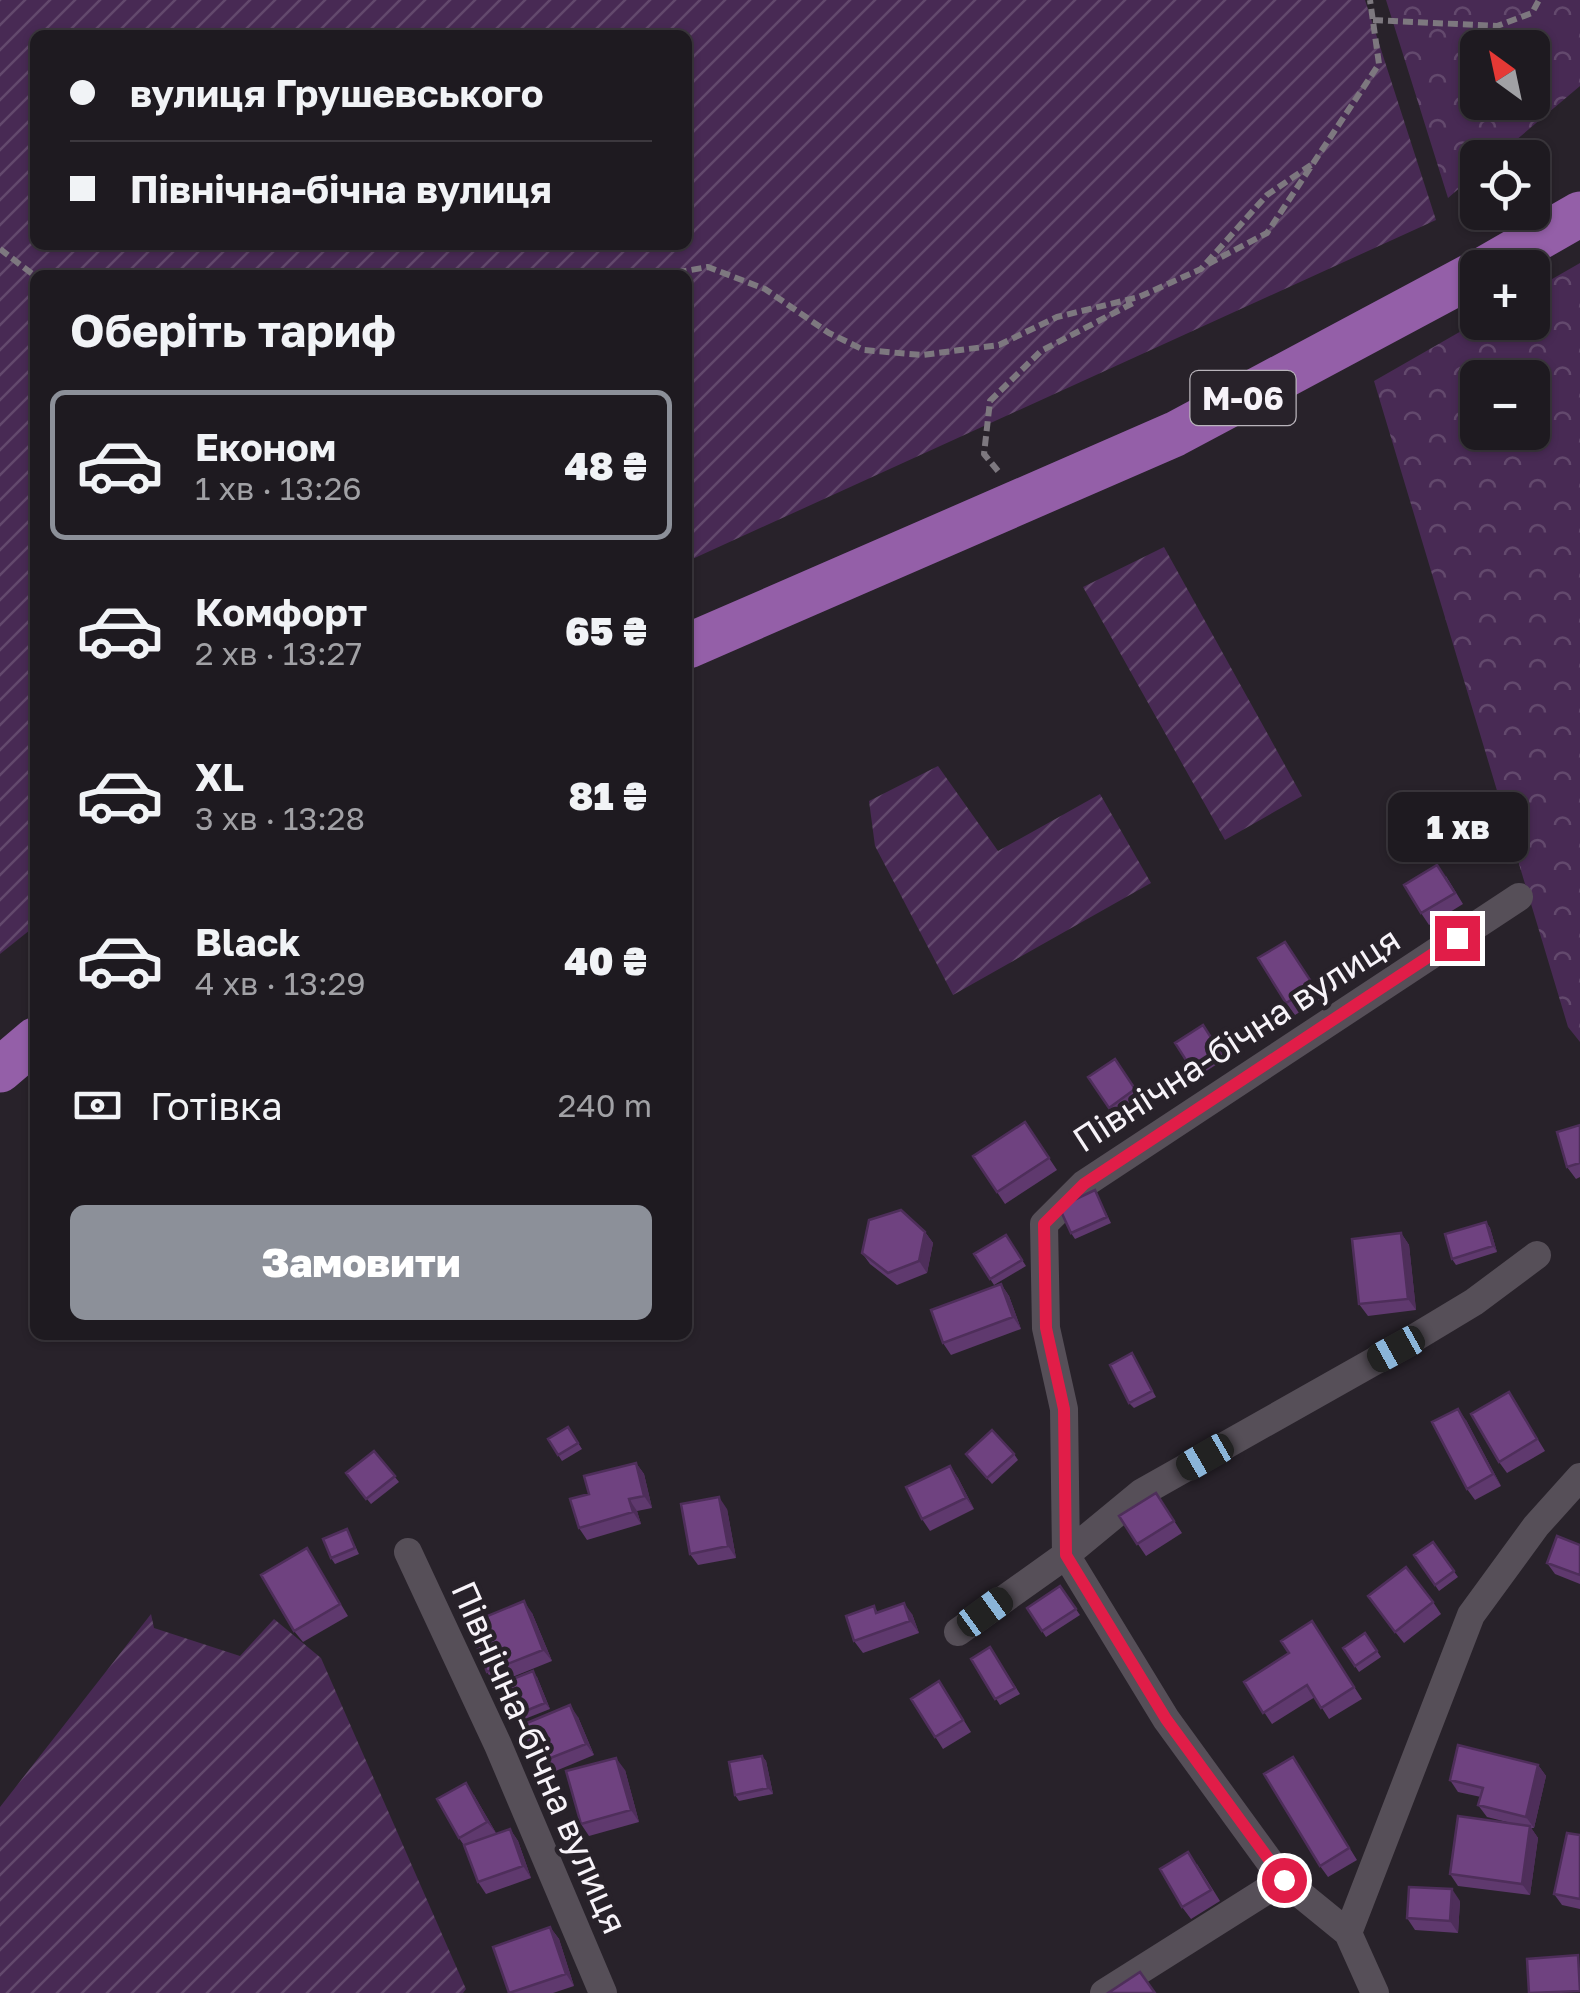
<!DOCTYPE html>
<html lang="uk">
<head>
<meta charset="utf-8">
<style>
  :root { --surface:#1e1a20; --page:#2b272d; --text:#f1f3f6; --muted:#a1a1a5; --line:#3c383e; --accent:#8c9099 }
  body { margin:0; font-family:"Golos Text",sans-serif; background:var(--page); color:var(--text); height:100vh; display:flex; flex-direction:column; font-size:38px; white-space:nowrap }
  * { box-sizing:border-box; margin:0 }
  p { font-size:32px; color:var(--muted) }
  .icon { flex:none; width:55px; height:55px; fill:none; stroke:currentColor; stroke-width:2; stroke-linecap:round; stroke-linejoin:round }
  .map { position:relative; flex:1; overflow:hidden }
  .drawer { position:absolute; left:30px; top:270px; width:662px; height:1070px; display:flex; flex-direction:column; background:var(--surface); border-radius:15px; box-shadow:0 2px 8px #0004,0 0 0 2px var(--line) }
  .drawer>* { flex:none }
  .top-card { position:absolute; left:30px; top:30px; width:662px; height:220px; border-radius:15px; box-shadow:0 2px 8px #0004,0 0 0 2px var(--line); display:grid; align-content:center; height:220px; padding:0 40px; background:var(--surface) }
  .needle { width:65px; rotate:327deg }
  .tools { position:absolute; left:1460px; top:30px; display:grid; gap:20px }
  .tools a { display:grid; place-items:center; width:90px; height:90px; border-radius:15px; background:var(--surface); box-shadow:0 2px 8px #0004,0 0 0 2px var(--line); font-size:50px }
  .end { position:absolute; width:45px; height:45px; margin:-22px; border:12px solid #e11d48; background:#fff; box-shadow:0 0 0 5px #fff }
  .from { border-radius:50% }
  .bubble { position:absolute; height:70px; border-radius:15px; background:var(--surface); box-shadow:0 2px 8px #0004,0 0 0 2px var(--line); font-size:32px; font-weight:800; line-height:70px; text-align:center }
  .car { position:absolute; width:30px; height:60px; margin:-30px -15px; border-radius:12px; box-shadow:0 0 8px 2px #0007; background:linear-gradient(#222 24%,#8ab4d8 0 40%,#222 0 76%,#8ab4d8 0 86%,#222 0) }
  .top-card b { display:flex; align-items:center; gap:35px; height:95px; font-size:38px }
  .top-card b+b { border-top:2px solid var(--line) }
  .top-card i { width:25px; height:25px; background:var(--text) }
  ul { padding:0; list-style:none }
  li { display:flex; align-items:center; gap:30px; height:150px; margin:0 20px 15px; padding:0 20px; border:5px solid transparent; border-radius:15px }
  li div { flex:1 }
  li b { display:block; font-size:38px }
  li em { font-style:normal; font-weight:800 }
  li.on { border-color:var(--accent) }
  li>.icon { width:90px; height:90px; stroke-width:1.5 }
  h2 { padding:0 40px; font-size:45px; line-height:120px }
  .pay { display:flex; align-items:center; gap:25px; height:110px; padding:0 40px; font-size:38px }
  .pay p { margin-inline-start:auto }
  .primary-button { display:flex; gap:20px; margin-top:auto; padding:20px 40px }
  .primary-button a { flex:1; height:115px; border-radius:15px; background:var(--accent); color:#fff; font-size:40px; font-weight:800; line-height:115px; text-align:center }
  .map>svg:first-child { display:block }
  .forest { fill:url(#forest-crowns); fill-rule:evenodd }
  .garden { fill:url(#garden-furrows); fill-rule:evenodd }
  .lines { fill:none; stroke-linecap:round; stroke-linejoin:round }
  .path { stroke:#7d787f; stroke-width:6; stroke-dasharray:10 5; stroke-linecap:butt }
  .minor { stroke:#564f58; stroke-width:28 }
  .trunk { stroke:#945fa8; stroke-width:45 }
  .wall { fill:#5f396e }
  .shaded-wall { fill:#4e2e5a }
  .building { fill:#6f4280; stroke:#4e2e5a; stroke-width:2.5 }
  .route { stroke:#e11d48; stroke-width:12 }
  .labels { text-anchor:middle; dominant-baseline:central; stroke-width:9; stroke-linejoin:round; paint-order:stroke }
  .shield { fill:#28222a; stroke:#b9b4bb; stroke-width:2.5 }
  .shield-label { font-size:32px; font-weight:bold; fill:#f7f3f9 }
  .street-label { font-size:35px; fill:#f7f3f9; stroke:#28222a }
</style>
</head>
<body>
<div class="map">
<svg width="1580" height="1993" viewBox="0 0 1580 1993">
  <defs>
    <pattern id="forest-crowns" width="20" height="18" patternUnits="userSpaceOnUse" patternTransform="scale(2.5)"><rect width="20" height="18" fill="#482a54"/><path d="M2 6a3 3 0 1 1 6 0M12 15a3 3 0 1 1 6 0" fill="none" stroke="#63496d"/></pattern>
    <pattern id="garden-furrows" width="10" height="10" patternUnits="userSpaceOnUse" patternTransform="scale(2.5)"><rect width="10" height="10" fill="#482a54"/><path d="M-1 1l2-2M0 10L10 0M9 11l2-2" fill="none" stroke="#63496d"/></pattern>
  </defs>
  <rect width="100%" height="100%" fill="#28222a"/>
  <path class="forest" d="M1386 0H1580V86L1496 157 1478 158 1477 173 1448 198ZM1478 48H1532V102H1478Z
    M1580 263V1042L1568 1027 1374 381 1477 322H1532L1533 290ZM1478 378H1532V432H1478Z"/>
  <path class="garden" d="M0 0H1365L1436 220 688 561V275H35V926L0 954ZM688 35V245H35V35Z
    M1164 547 1302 796 1225 840 1083 587Z
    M938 766 998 851 1100 794 1151 883 953 995 875 846 869 801Z
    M151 1614 154 1628 240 1656 274 1619 321 1658 466 1989 463 1993H0V1807Z"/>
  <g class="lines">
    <path class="path" d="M1373 20 1497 26 1532 13 1539 0
      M0 249 35 276
      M1208 264 1267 233 1379 64 1370 0
      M590 275H596
      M662 275 708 267 765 289 829 333 864 350 922 355 999 345 1057 317 1139 297 1201 269 1267 195 1311 165
      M998 471 984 454 990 401 1041 351 1135 302"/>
    <path class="minor" d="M408 1552 498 1745 603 1993
      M958 1632 1066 1555 1141 1493 1396 1349 1474 1302 1537 1255
      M1348 1933 1283 1880 1166 1719 1066 1555 1064 1409 1046 1328 1044 1224 1084 1184 1519 897
      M1104 1993 1283 1880
      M1375 1993 1348 1933 1471 1615 1536 1526 1580 1477"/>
    <path class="trunk" d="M1486 268 1580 214
      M688 646 1175 434 1478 272
      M0 1070 35 1040"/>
  </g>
  <path class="wall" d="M1446 876 1463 904 1429 925 1421 913Z
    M1285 942 1322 998 1295 1015 1286 1003Z
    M1203 1025 1225 1059 1197 1077 1175 1043Z
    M1115 1059 1140 1095 1113 1114 1088 1077Z
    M1025 1122 1057 1170 1005 1204 973 1156Z
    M1580 1125V1177L1576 1179 1567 1167Z
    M1095 1190 1111 1223 1075 1239 1071 1233Z
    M1486 1222 1490 1228 1497 1252 1456 1265 1452 1259Z
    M925 1232 933 1243 927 1273 897 1285 870 1264 862 1253Z
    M1401 1233 1409 1245 1416 1310 1368 1316 1359 1304Z
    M1006 1235 1026 1266 994 1285 974 1254Z
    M1001 1284 1009 1296 1021 1329 951 1355 943 1343Z
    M1132 1353 1156 1397 1134 1408 1129 1403Z
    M1509 1392 1545 1451 1507 1473 1499 1462Z
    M1466 1420 1501 1486 1475 1500 1467 1489Z
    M568 1427 582 1449 562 1461 548 1439Z
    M374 1451 399 1482 371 1504 346 1473Z
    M966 1454H1014L1018 1460 992 1484Z
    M636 1463 644 1474 652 1508 637 1511 641 1524 587 1540 579 1528 589 1494Z
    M950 1466 958 1478 974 1509 930 1531 922 1519Z
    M1156 1493 1182 1533 1146 1556 1119 1516Z
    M727 1509 736 1558 698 1565 690 1554Z
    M347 1529 359 1554 335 1564 331 1558Z
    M1433 1542 1458 1577 1439 1591 1414 1555Z
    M1580 1545V1584L1555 1574 1547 1563Z
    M307 1548 348 1616 303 1642 294 1631Z
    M1060 1586 1080 1615 1046 1637 1027 1608Z
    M1433 1602 1441 1614 1404 1643 1376 1608Z
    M874 1606 878 1613 912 1614 919 1633 863 1653 854 1641Z
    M532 1613 552 1661 495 1684 487 1672Z
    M1312 1621 1362 1699 1329 1719 1315 1697 1272 1724 1244 1682 1289 1653Z
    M1365 1633 1381 1657 1359 1672 1343 1648Z
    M990 1647 1020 1694 1000 1705 971 1659Z
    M537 1677 550 1709 517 1722 513 1716Z
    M947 1693 971 1732 943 1749 911 1699Z
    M578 1717 594 1755 546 1775 538 1763Z
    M762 1756 766 1761 773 1794 739 1801 735 1795Z
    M1538 1765 1546 1776 1534 1828H1531L1538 1838 1530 1895 1458 1886 1450 1874 1519 1825 1487 1817 1478 1805 1481 1797 1458 1792 1450 1780Z
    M1301 1769 1357 1860 1328 1877 1320 1866Z
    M625 1770 639 1822 589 1836 581 1824Z
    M474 1795 496 1833 492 1836 510 1829 518 1841 531 1878 486 1894 478 1882 465 1847 459 1838Z
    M1580 1835V1909L1562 1905 1554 1894Z
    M1197 1864 1220 1901 1191 1919 1182 1907Z
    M1460 1901 1458 1933 1415 1930 1407 1918Z
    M550 1927 559 1939 574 1986 553 1993H509Z"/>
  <path class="shaded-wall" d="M1486 1222 1490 1228 1497 1252 1493 1246Z
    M925 1232 933 1243 927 1273 919 1261Z
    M1401 1233 1409 1245 1416 1310 1408 1299Z
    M1001 1284 1009 1296 1021 1329 1013 1317Z
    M1458 1409 1466 1420 1501 1486 1493 1474Z
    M636 1463 644 1474 652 1508 644 1496Z
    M950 1466 958 1478 974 1509 966 1498Z
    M719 1497 727 1509 736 1558 728 1546Z
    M629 1499 637 1511 641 1524 633 1512Z
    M524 1601 532 1613 552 1661 543 1650Z
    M904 1603 912 1614 919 1633 910 1621Z
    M533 1671 537 1677 550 1709 545 1703Z
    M570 1705 578 1717 594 1755 586 1744Z
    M762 1756 766 1761 773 1794 768 1788Z
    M616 1758 625 1770 639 1822 631 1810Z
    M1538 1765 1546 1776 1534 1828 1526 1817Z
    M466 1783 474 1795 496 1833 487 1822Z
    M1530 1826 1538 1838 1530 1895 1522 1884Z
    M510 1829 518 1841 531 1878 523 1866Z
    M1452 1889 1460 1901 1458 1933 1450 1921Z
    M550 1927 559 1939 574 1986 566 1974Z"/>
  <path class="building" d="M1437 865 1455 893 1421 913 1404 885Z
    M1285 942 1314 986 1286 1003 1258 958Z
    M1203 1025 1221 1053 1193 1071 1175 1043Z
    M1115 1059 1135 1089 1109 1108 1088 1077Z
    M1025 1122 1049 1158 997 1192 973 1156Z
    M1580 1125V1163L1567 1167 1557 1132Z
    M1095 1190 1107 1217 1071 1233 1059 1207Z
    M901 1210 925 1232 919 1261 888 1273 862 1253 869 1220Z
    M1486 1222 1493 1246 1452 1259 1445 1234Z
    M1401 1233 1408 1299 1359 1304 1352 1239Z
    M1006 1235 1022 1260 990 1279 974 1254Z
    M1001 1284 1013 1317 943 1343 931 1310Z
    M1132 1353 1152 1391 1129 1403 1110 1365Z
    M1509 1392 1537 1439 1499 1462 1471 1414Z
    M1458 1409 1493 1474 1467 1489 1432 1422Z
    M568 1427 578 1443 558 1455 548 1439Z
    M992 1430 1014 1454 987 1478 966 1454Z
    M374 1451 395 1476 366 1499 346 1473Z
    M636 1463 644 1496 629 1499 633 1512 579 1528 570 1499 589 1494 584 1476Z
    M950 1466 966 1498 922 1519 906 1487Z
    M1156 1493 1174 1521 1137 1544 1119 1516Z
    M719 1497 728 1546 690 1554 681 1504Z
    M347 1529 355 1548 331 1558 323 1539Z
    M1557 1536 1580 1545V1575L1547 1563Z
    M1433 1542 1454 1571 1435 1585 1414 1555Z
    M307 1548 340 1604 294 1631 261 1575Z
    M1406 1567 1433 1602 1395 1632 1368 1596Z
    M1060 1586 1076 1609 1042 1631 1027 1608Z
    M524 1601 543 1650 487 1672 468 1624Z
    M904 1603 910 1621 854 1641 846 1616 874 1606 876 1613Z
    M1312 1621 1354 1687 1321 1708 1307 1685 1263 1713 1244 1682 1289 1653 1281 1641Z
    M1365 1633 1377 1651 1355 1666 1343 1648Z
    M990 1647 1015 1688 995 1699 971 1659Z
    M533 1671 545 1703 513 1716 500 1684Z
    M939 1681 963 1720 935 1737 911 1699Z
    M570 1705 586 1744 538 1763 522 1725Z
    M1458 1745 1538 1765 1526 1817 1478 1805 1483 1788 1450 1780Z
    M762 1756 768 1788 735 1795 729 1762Z
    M1293 1757 1349 1848 1320 1866 1264 1774Z
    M616 1758 631 1810 581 1824 566 1771Z
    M466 1783 487 1822 459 1838 437 1799Z
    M1458 1816 1530 1826 1522 1884 1450 1874Z
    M510 1829 523 1866 478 1882 464 1845Z
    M1567 1833 1580 1835V1899L1554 1894Z
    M1188 1852 1211 1890 1182 1907 1160 1869Z
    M1409 1887 1452 1889 1450 1921 1407 1918Z
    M550 1927 566 1974 509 1993 493 1947Z
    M1578 1955 1580 1991 1529 1993 1527 1959Z
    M1140 1972 1155 1993H1108Z"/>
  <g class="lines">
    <path class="route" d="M1284 1880 1166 1719 1066 1555 1064 1409 1046 1328 1044 1224 1084 1184 1457 938"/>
  </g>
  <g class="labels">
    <rect class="shield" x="1190.5" y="371" width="105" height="54" rx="8"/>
    <g class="shield-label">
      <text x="1243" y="398">М-06</text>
    </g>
    <g class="street-label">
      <text transform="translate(1236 1039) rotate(-33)">Північна-бічна вулиця</text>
      <text transform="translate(540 1757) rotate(66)">Північна-бічна вулиця</text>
    </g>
  </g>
</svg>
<div class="tools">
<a><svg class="needle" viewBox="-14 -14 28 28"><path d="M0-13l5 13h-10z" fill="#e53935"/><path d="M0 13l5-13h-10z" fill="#a1a1a5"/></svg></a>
<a><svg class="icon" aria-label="locate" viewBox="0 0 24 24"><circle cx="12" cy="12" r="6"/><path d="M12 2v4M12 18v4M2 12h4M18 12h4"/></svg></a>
<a>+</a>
<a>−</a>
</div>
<i class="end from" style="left:1284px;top:1880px"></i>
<i class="end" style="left:1457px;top:938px"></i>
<div class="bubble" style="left:1388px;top:792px;width:140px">1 хв</div>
<i class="car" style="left:1396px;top:1349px;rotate:241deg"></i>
<i class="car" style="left:1205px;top:1457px;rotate:240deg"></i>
<i class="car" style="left:985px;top:1612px;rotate:54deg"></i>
<div class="top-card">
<b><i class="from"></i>вулиця Грушевського</b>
<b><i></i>Північна-бічна вулиця</b>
</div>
<section class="drawer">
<h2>Оберіть тариф</h2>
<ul>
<li class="on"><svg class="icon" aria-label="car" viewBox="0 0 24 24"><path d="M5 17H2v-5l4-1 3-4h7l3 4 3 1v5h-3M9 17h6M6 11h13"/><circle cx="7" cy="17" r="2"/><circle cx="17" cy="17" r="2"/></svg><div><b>Економ</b><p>1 хв · 13:26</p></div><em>48 ₴</em></li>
<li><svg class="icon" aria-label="car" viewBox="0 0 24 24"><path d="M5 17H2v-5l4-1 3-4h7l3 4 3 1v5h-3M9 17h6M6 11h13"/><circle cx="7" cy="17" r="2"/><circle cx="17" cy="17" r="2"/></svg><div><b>Комфорт</b><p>2 хв · 13:27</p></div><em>65 ₴</em></li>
<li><svg class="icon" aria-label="car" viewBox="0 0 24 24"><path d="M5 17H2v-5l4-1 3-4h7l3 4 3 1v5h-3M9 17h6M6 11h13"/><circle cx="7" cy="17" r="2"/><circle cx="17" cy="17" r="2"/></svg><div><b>XL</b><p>3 хв · 13:28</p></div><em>81 ₴</em></li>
<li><svg class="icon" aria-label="car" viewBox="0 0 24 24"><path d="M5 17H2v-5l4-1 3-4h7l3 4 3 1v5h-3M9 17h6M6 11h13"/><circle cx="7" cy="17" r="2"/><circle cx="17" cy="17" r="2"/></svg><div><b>Black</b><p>4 хв · 13:29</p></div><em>40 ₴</em></li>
</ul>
<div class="pay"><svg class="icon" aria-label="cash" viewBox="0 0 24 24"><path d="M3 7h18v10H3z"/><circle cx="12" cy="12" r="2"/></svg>Готівка<p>240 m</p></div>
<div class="primary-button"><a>Замовити</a></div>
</section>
</div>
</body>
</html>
